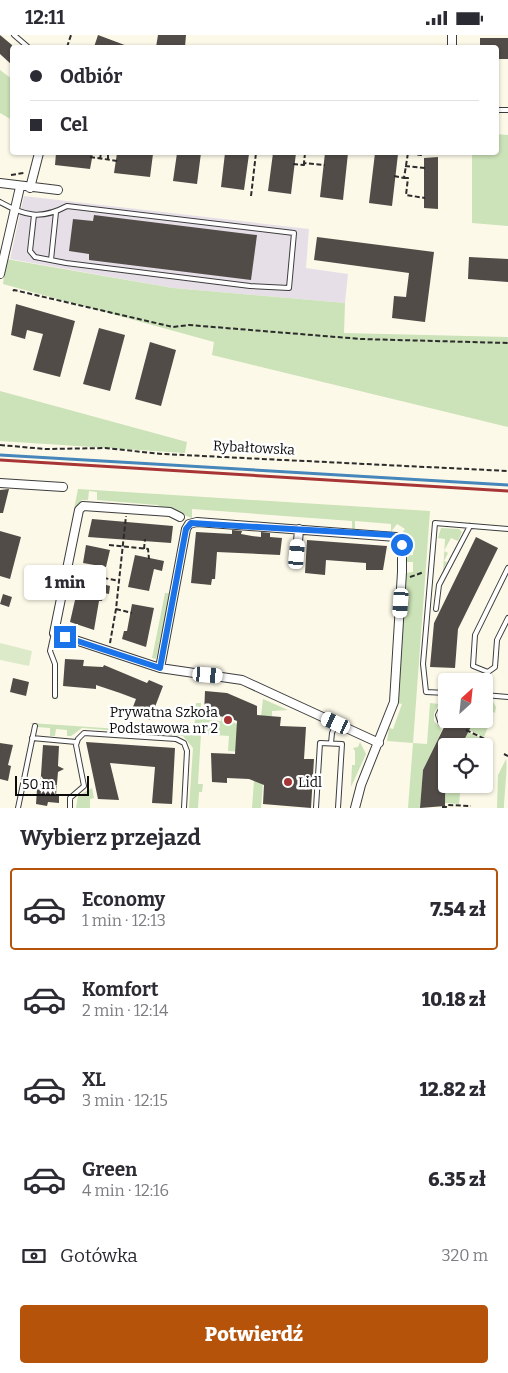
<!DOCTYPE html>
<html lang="pl">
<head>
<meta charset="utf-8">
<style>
  :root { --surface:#fff; --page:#f7f7f7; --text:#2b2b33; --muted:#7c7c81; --line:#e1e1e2; --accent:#b45309 }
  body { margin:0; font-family:Bitter,serif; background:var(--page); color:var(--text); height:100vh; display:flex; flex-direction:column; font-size:19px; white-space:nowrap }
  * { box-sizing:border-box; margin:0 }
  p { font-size:16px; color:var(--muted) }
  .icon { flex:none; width:28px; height:28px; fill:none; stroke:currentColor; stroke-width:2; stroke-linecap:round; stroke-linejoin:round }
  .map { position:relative; height:773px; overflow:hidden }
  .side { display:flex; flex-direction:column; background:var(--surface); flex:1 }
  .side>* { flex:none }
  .banner { position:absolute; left:10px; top:10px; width:489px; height:110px; border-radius:5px; box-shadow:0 1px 4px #0004; display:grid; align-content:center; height:110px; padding:0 20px; background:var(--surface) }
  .needle { width:32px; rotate:27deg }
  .fabs { position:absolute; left:438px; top:638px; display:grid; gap:10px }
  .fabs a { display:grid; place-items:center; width:55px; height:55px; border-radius:5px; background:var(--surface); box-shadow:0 1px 4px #0004; font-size:25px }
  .scale { position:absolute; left:15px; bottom:12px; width:74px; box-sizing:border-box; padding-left:5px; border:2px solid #0a0a0a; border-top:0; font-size:14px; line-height:18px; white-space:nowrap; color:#0a0a0a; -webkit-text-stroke:4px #fff; paint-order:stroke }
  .end { position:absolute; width:22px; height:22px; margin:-11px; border:6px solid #1a73e8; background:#fff; box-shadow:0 0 0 2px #fff }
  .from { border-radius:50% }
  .bubble { position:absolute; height:35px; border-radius:5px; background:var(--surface); box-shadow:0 1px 4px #0004; font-size:16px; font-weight:800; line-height:35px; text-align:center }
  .car { position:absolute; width:15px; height:30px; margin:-15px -8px; border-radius:6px; box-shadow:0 0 4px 1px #0007; background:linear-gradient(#fff 24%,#345 0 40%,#fff 0 76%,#345 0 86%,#fff 0) }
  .banner b { display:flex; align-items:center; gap:18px; height:48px; font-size:19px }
  .banner b+b { border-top:1px solid var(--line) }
  .banner i { width:12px; height:12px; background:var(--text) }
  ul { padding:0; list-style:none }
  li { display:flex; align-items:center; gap:15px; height:82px; margin:0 10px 8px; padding:0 10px; border:2px solid transparent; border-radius:5px }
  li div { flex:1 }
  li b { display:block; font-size:19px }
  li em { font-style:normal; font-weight:800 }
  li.active { border-color:var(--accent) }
  li>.icon { width:45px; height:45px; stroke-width:1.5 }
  h2 { padding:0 20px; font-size:22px; line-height:60px }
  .pay { display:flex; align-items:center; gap:12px; height:55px; padding:0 20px; font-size:19px }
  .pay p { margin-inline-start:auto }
  .action { display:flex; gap:10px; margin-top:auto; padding:10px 20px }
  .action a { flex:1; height:58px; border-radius:5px; background:var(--accent); color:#fff; font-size:20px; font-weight:800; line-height:58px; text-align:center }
  .status { display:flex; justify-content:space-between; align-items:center; height:35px; padding:0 25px; background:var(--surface); direction:ltr }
  .status svg { height:14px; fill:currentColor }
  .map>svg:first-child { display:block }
  .industrial { fill:#e7dfe8 }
  .green { fill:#cce2b8 }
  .pitch { fill:#ddeac9 }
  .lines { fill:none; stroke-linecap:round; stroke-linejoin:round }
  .stream { stroke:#4586bb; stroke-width:3 }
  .building { fill:#514c48 }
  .service-casing { stroke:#3d3d3d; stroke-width:6 }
  .minor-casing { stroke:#3d3d3d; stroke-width:10 }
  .path { stroke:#2c2c2c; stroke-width:2; stroke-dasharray:5 2.5; stroke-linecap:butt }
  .service { stroke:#fff; stroke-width:4 }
  .minor { stroke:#fff; stroke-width:8 }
  .rail { stroke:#a73535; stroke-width:3 }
  .route { stroke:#1a73e8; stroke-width:6 }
  .poi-dot { fill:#a73535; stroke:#fff; stroke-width:2 }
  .labels { text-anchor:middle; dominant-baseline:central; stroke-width:5; stroke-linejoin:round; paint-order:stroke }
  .street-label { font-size:14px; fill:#0a0a0a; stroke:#fff }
  .poi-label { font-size:14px; fill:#0a0a0a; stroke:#fff; text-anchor:end }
</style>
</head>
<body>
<div class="status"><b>12:11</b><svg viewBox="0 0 49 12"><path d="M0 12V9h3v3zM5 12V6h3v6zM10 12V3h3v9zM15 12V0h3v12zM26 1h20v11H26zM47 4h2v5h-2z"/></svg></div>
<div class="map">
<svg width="508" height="773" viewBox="0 0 508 773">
  <rect width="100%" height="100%" fill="#fcf9e9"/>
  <path class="industrial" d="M24 161 309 194 306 233 348 239 345 268 173 253 10 224Z"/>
  <path class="green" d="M0 35 12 44V85L0 78Z
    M496 99 508 100V191L472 188V118H496Z
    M6 224 173 253 345 268 344 298 508 302V392L212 320 214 307 3 249Z
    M0 356 187 407 185 418 0 406Z
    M78 454 430 476 413 708 427 709 430 668 439 669 434 678V686L442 695 423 735 420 773H408L413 708 387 706 389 693 393 694 402 669 398 668 406 538 413 537V527H406V520H413V513H406L400 500 405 494 397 489 391 497V489L355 486V494H352V486L192 474V483L157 470 97 465V457L89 456 88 465H82L74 474Z
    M441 493 459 494 462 497 458 506 451 503 444 516 448 518 444 526 447 527 443 537 445 504 438 503Z
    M165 558H170L156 624 152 623Z
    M484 663 492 665 496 672 495 678 489 675 482 689 488 692 484 702 469 695 475 684H484Z
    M263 664 288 675 272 676V681H268L261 773H252L256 718 228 716 229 701 201 699 198 749H203L202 757H199L198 773H189L193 713 183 701 82 693 71 701H67V695L56 694 55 701H50V693L37 692 30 688 194 699 196 668H201V682H207V685L221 686 222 681 227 682 226 684 259 699Z
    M468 697 483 704 479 711 472 709 471 711H461Z
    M360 707 366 719 351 752 352 730H355V716L353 713 358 712Z
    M506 724C508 731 504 762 504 773H497L498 740Z
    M446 747 461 749 459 769 445 768Z
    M92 753 94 763 90 764V773H76L78 761Z"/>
  <path class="pitch" d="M0 608 32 616 29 631 0 625Z"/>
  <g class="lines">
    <path class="stream" d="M0 420 508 450"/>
  </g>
  <path class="building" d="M0 0 12 10V30L0 19Z
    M98 0 130 12H94Z
    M158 0H186L185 12H156Z
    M480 3H508V24H498L496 12H480Z
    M56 118H93L90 134 55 130Z
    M117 118 153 119 150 142 114 138Z
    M177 118H201L197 149 173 146Z
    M225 118 249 119 244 155 221 152Z
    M273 118H296L291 159 268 156Z
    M325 118H348L343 165 320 162Z
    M375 118 398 119 392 171 369 168Z
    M438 122V174L424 173V123Z
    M94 180 257 200 251 245 89 225V219L69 216 73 184 93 186Z
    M317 202 434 217 425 287 392 283 394 261 406 262 409 238 314 225Z
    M469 222 508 224V247L468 244Z
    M16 269 75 286 60 342 33 335 43 299 27 295 25 304 11 300Z
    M99 293 125 300 110 356 83 349Z
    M150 307 176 315 161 371 135 364Z
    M9 454 3 478H0V455Z
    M92 484 173 491 171 508 88 502Z
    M232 495 242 496 241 499 252 501 261 502V497L270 498V502L282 503 280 520 217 517 215 544H212L211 550 191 548 196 497 232 499Z
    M0 496 21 502 10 544 0 541Z
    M476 502 498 513 458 594 455 633 430 632 434 588Z
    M307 505 387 511 383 535H366V528L326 525 325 540 305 538Z
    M86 510 110 515 106 532 83 528Z
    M135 520 164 526 162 536 154 534 149 556 128 552Z
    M28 531 49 535V537L58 540 56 554 46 552 45 555 24 550Z
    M80 543 110 551 109 559 104 558 102 566H99L94 595 70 587Z
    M3 559 12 562 9 572 0 569Z
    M132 569 154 573 146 612 122 604 124 596H127Z
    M65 624 84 625 83 631 103 632 104 630 147 648 149 645 163 651 150 685 131 677 136 664 120 658 96 650V654L63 651Z
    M13 643 29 647 26 661 10 657Z
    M205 656 227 658 257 671V680L281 682 280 691 306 692 304 724H314L311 773 263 769 264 750 249 744 227 743V748L212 747 211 718 235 719 237 686 227 682 204 680Z
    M448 684H475L461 711H446L445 771 420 773 423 735Z
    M86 707 175 713 172 769 152 768 155 732 110 728 119 765 98 764Z
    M0 708 13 710 8 730 11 731 8 746 0 744Z
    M43 710 59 711 58 731 64 734 58 737 56 760H59V768L48 767 47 771 36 769 37 754 40 755Z"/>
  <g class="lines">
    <defs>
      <path id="service" d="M14 0 28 12
        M496 75H508
        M0 167C25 181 41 185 67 171L294 198 289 253 250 251 66 228 35 222 30 216 34 180
        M51 225 56 177
        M508 533 475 600 473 631 488 637 495 632 497 605 508 583
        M436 574 439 550 470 491
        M54 598 50 616 55 629V661
        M446 658 426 657 423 629 435 488 508 494
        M484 660 508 662
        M441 689 438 680 446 664
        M32 703 76 707
        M331 708 332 698 336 689
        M18 773 35 691
        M70 773V763L84 751 76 710 78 704 84 698 176 704 184 708 187 716 184 773
        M316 773 320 708 342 709 338 773"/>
      <path id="minor" d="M452 12V0
        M0 148 58 155
        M30 153 39 118
        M0 239 20 152
        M0 448 63 452
        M180 482 170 477 83 471 79 475 54 598 160 633 242 645 379 708
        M297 519 299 494
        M160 633 186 494 189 489 197 487 396 502 402 511V537L394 667 361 750 355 773"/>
    </defs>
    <use href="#service" class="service-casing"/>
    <use href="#minor" class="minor-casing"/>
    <path class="path" d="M67 12 71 0
      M104 118H106
      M305 118 304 128 325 130
      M237 120V118
      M90 122 118 126
      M100 124 101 118
      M108 125V118
      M293 129 304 130V128
      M405 131 425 133
      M11 140 24 138
      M394 141 404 143 408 118 421 120V118
      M404 143H408L406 160 425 163
      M251 161 256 118
      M13 256 14 255 173 292 189 290 361 304 508 308
      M0 410 45 414 105 413 162 419 508 436
      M109 510 148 514 149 524
      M144 514 145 504
      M74 537 119 546
      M410 542 424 537
      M95 549 96 542
      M116 574 132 578
      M110 608 116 574 126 481
      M466 695 487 705
      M504 719 508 721
      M442 772H446L447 770 471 771"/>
    <use href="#service" class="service"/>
    <use href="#minor" class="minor"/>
    <path class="rail" d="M0 425 508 456"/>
  </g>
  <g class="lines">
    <path class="route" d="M65 602 160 633 186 494 191 488 392 500 399 504 402 510"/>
  </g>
  <g class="poi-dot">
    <circle cx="228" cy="685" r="5"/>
    <circle cx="288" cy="747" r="5"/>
  </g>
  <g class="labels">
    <g class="street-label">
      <text transform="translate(254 413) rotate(3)">Rybałtowska</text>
    </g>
    <g class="poi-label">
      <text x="218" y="677">Prywatna Szkoła<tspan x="218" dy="16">Podstawowa nr 2</tspan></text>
      <text x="298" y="747" text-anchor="start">Lidl</text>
    </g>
  </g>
</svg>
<div class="fabs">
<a><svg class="needle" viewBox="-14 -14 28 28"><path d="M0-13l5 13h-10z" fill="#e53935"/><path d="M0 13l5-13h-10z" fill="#7c7c81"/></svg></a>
<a><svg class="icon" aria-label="locate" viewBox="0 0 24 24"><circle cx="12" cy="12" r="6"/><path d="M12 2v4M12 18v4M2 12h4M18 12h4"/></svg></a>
</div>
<div class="scale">50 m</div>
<i class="end from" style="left:402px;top:510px"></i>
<i class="end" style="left:65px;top:602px"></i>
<div class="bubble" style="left:24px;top:530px;width:82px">1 min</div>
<i class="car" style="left:297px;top:519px;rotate:5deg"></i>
<i class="car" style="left:401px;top:568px;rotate:184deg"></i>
<i class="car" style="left:208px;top:640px;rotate:95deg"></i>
<i class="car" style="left:336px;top:688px;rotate:295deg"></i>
<div class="banner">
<b><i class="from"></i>Odbiór</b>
<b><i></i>Cel</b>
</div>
</div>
<section class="side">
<h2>Wybierz przejazd</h2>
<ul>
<li class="active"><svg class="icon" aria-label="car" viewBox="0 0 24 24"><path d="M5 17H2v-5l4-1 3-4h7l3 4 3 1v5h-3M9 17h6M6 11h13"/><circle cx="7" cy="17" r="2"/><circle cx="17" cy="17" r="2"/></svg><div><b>Economy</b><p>1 min · 12:13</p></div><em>7.54 zł</em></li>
<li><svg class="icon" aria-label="car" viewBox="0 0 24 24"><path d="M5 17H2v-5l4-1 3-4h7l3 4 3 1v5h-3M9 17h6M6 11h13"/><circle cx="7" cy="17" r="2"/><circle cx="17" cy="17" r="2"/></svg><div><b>Komfort</b><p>2 min · 12:14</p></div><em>10.18 zł</em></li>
<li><svg class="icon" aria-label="car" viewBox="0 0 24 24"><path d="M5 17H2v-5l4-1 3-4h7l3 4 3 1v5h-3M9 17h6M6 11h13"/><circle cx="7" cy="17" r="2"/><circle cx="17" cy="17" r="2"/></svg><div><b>XL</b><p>3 min · 12:15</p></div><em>12.82 zł</em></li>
<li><svg class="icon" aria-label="car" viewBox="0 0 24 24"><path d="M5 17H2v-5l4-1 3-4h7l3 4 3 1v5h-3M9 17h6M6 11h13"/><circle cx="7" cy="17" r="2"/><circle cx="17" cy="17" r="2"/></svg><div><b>Green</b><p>4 min · 12:16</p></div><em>6.35 zł</em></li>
</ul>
<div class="pay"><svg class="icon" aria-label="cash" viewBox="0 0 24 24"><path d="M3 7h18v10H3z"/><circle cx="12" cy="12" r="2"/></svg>Gotówka<p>320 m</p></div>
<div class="action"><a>Potwierdź</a></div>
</section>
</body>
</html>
